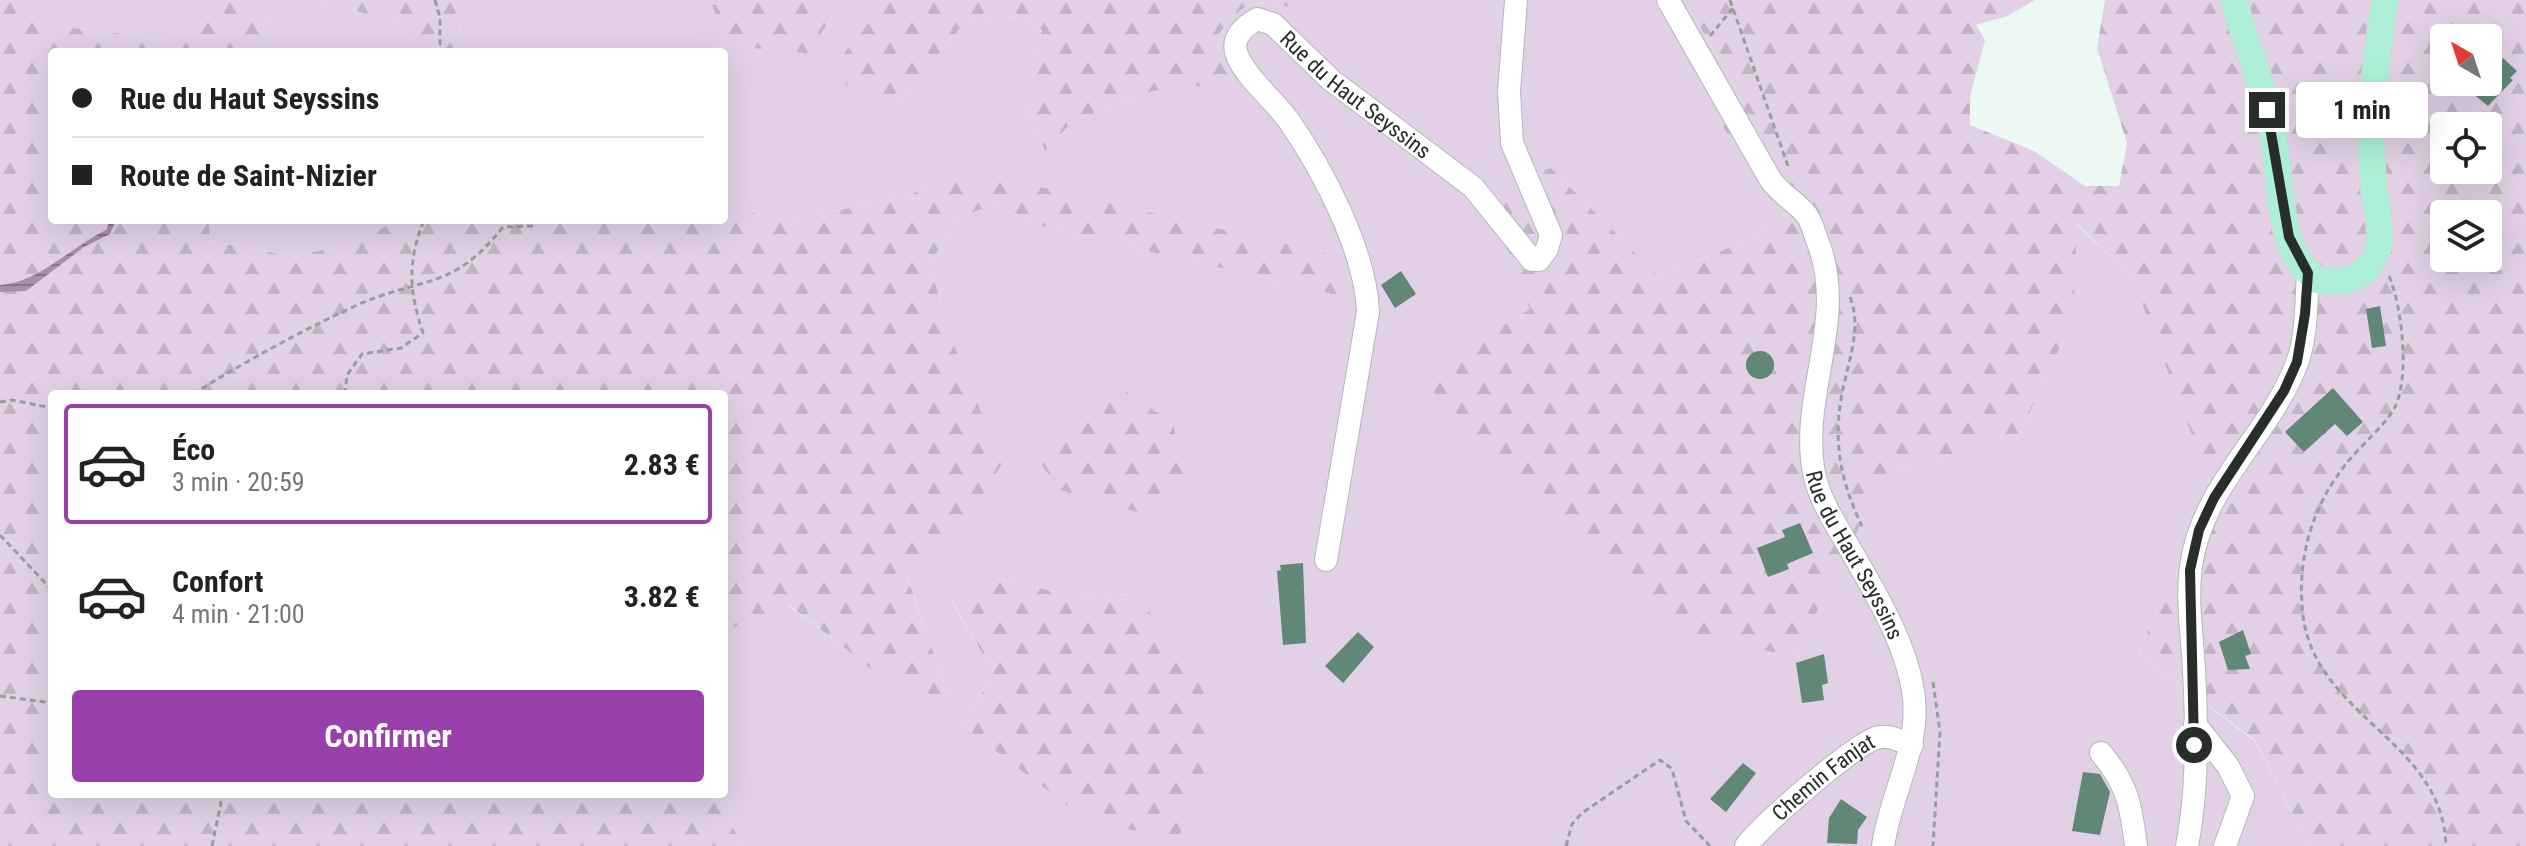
<!DOCTYPE html>
<html lang="fr">
<head>
<meta charset="utf-8">
<style>
  :root { --surface:#fff; --page:#f2f2f2; --text:#222; --muted:#767676; --line:#e0e0e0; --accent:#9940ac }
  body { margin:0; font-family:"Roboto Condensed",sans-serif; background:var(--page); color:var(--text); height:100vh; display:flex; flex-direction:column; font-size:30px; white-space:nowrap }
  * { box-sizing:border-box; margin:0 }
  p { font-size:26px; color:var(--muted) }
  .icon { flex:none; width:44px; height:44px; fill:none; stroke:currentColor; stroke-width:2; stroke-linecap:round; stroke-linejoin:round }
  .map { position:relative; flex:1; overflow:hidden }
  .sheet { position:absolute; left:48px; top:390px; width:680px; height:408px; display:flex; flex-direction:column; background:var(--surface); border-radius:8px; box-shadow:0 8px 32px #0002 }
  .sheet>* { flex:none }
  .guide { position:absolute; left:48px; top:48px; width:680px; height:176px; border-radius:8px; box-shadow:0 8px 32px #0002; display:grid; align-content:center; height:176px; padding:0 24px; background:var(--surface) }
  .needle { width:52px; rotate:321deg }
  .fabs { position:absolute; left:2430px; top:24px; display:grid; gap:16px }
  .fabs a { display:grid; place-items:center; width:72px; height:72px; border-radius:8px; background:var(--surface); box-shadow:0 8px 32px #0002; font-size:40px }
  .end { position:absolute; width:36px; height:36px; margin:-18px; border:10px solid #282d2b; background:#fff; box-shadow:0 0 0 4px #fff }
  .from { border-radius:50% }
  .bubble { position:absolute; height:56px; border-radius:8px; background:var(--surface); box-shadow:0 8px 32px #0002; font-size:26px; font-weight:700; line-height:56px; text-align:center }
  .guide b { display:flex; align-items:center; gap:28px; height:76px; font-size:30px }
  .guide b+b { border-top:2px solid var(--line) }
  .guide i { width:20px; height:20px; background:var(--text) }
  ul { padding:14px 0 0; list-style:none }
  li { display:flex; align-items:center; gap:24px; height:120px; margin:0 16px 12px; padding:0 8px; border:4px solid transparent; border-radius:8px }
  li div { flex:1 }
  li b { display:block; font-size:30px }
  li em { font-style:normal; font-weight:700 }
  li.on { border-color:var(--accent) }
  li>.icon { width:72px; height:72px; stroke-width:1.5 }
  .button { display:flex; gap:16px; margin-top:auto; padding:16px 24px }
  .button a { flex:1; height:92px; border-radius:8px; background:var(--accent); color:#fff; font-size:32px; font-weight:700; line-height:92px; text-align:center }
  .map>svg:first-child { display:block }
  .grass { fill:#e2d1e6; fill-rule:evenodd }
  .forest { fill:url(#forest-firs); fill-rule:evenodd }
  .water { fill:url(#water-rules) }
  .building { fill:#618777 }
  .lines { fill:none; stroke-linecap:round; stroke-linejoin:round }
  .minor-casing { stroke:#aebbb5; stroke-width:24 }
  .major-casing { stroke:#d4d5d5; stroke-width:28 }
  .path { stroke:#959f9b; stroke-width:3; stroke-dasharray:6 4; stroke-linecap:butt }
  .minor { stroke:#fff; stroke-width:22 }
  .major { stroke:#aef0d7; stroke-width:26 }
  .route { stroke:#282d2b; stroke-width:10 }
  .labels { text-anchor:middle; dominant-baseline:central; stroke-width:6; stroke-linejoin:round; paint-order:stroke }
  .street-label { font-size:22px; fill:#282d2b; stroke:#ecf9f3 }
</style>
</head>
<body>
<div class="map">
<svg width="2526" height="846" viewBox="0 0 2526 846">
  <defs>
    <pattern id="forest-firs" width="22" height="20" patternUnits="userSpaceOnUse" patternTransform="scale(2)"><rect width="22" height="20" fill="#e2d1e6"/><path d="M5 1l3.5 6h-7zM16 11l3.5 6h-7z" fill="#c2b4c5"/></pattern>
    <pattern id="water-rules" width="6" height="5" patternUnits="userSpaceOnUse" patternTransform="scale(2)"><rect width="6" height="5" fill="#a68fab"/><path d="M0 2.5h6" fill="none" stroke="#87758b"/></pattern>
  </defs>
  <rect width="100%" height="100%" fill="#ecf9f3"/>
  <path class="grass" d="M52 0H215L213 15 165 39 37 24Z
    M272 0H306L400 21 414 52H255Z
    M454 0H733L712 5 807 53 843 0H887L830 72 887 116 967 20 1019 16 1042 30 1025 104 1045 151 1073 121 1153 91 1234 83 1219 34C1244 0 1252 0 1293 8L1297 0H1684L1725 69 1739 77 1721 125 1787 212 1750 239 1659 277 1551 168 1485 189 1531 309 1421 379 1795 656 1886 474 2020 433 2073 320 2076 224 2132 277 2176 383 2211 486 2138 654 2255 741 2309 846H744L724 813 718 794H724V631L789 606 913 700 952 706 906 572 967 519 949 332 930 264 958 218 994 204 1030 223 1340 296 941 181 907 196 787 221 724 206V52H465ZM1003 580 1079 597 1132 594 1020 768 964 727 993 672 951 600Z
    M208 220H397L350 245 290 256 211 241Z"/>
  <path class="forest" d="M0 0H52L38 24 165 39 212 15 215 0H272L255 52H52V220H208L211 241 290 256 350 245 397 220H724V206L787 221 907 196 941 181 1002 178 1349 259 1340 296 1030 223 994 204 958 218 930 264 949 332 1002 464 967 519 906 573 952 706 913 701 790 606 724 631V394H52V794H718L724 813 744 846H0Z
    M306 0H454L465 52H414L400 21Z
    M733 0H843L808 53 729 46 712 5Z
    M887 0H1297L1293 8C1252 0 1244 0 1219 34L1235 83 1153 91 1073 121 1045 151 1025 104 1042 30 1019 16 967 20 887 116 829 72Z
    M1684 0H2035L2007 16 1976 25 1985 40 1970 97V125L2034 151 2085 186H2119L2127 143 2097 48 2105 0H2526V846H2309L2255 740 2138 654 2211 485 2132 277 2077 224 2073 320 2020 433 1886 474 1795 656 1709 640 1661 620 1420 378 1530 309 1485 188 1551 168 1659 277 1750 239 1787 212 1721 125 1739 77 1725 69ZM2444 38H2488V82H2444ZM2444 126H2488V170H2444ZM2444 214H2488V258H2444Z
    M1125 391 1173 423 1186 485 1144 514 1061 490 1029 449Z
    M1003 580 1079 597 1132 594 1186 651 1220 731 1178 839 1088 821 964 727 993 672 951 599Z"/>
  <path class="water" d="M110 220H116L110 234 84 247 26 291 0 292V285C38 283 71 247 106 230Z"/>
  <path class="building" d="M2503 58 2517 71 2510 78 2513 80 2488 106 2471 92 2481 82H2488V74Z
    M1401 271 1416 294 1395 308 1381 285Z
    M2380 306 2386 346 2372 348 2366 309Z
    M1746 365a14 14 0 1 1 28 0a14 14 0 1 1-28 0Z
    M2333 388 2363 422 2347 436 2335 424 2304 452 2285 432Z
    M1800 523 1813 553 1787 564 1789 569 1768 577 1757 548 1785 537 1782 530Z
    M1303 563 1306 643 1283 645 1277 571 1281 570 1280 565Z
    M2243 630 2251 654 2245 656 2250 669 2228 670 2219 642Z
    M1358 632 1374 647 1343 683 1325 666Z
    M1824 654 1828 683 1822 685 1824 700 1802 703 1796 663Z
    M1743 763 1756 773 1726 812 1710 799Z
    M2083 772 2100 774 2110 792 2100 835 2072 831Z
    M1841 799 1867 817 1858 830 1857 844 1827 843 1829 818Z"/>
  <g class="lines">
    <defs>
      <g id="minor">
        <path id="s1" d="M1668 0 1770 179C1782 196 1794 200 1805 213 1811 219 1814 232 1817 240 1849 318 1799 394 1814 473 1820 502 1836 524 1850 549 1875 592 1909 648 1914 699 1919 750 1890 796 1883 846"/>
        <path id="s2" d="M1326 560 1368 312C1366 252 1323 170 1289 121 1276 102 1242 74 1236 52 1232 36 1245 26 1257 19L1273 24 1331 80 1473 187 1532 260H1539L1547 249 1551 235 1512 143 1509 92 1516 0"/>
        <path d="M2195 724 2228 766 2243 796 2225 846"/>
        <path d="M2101 753C2128 785 2131 806 2136 846"/>
        <path id="s3" d="M1746 846C1764 823 1851 747 1876 738 1888 734 1900 741 1912 745"/>
        <path d="M2187 846C2198 790 2197 727 2194 670 2192 632 2185 592 2193 555 2208 481 2271 432 2297 363 2307 336 2306 302 2308 273"/>
      </g>
      <path id="major" d="M2233 0C2247 43 2263 86 2272 130 2282 177 2274 248 2317 280 2340 284 2362 282 2374 258 2384 239 2378 217 2375 197 2366 130 2375 67 2385 0"/>
    </defs>
    <use href="#minor" class="minor-casing"/>
    <use href="#major" class="major-casing"/>
    <path class="path" d="M435 0 440 18V52
      M1730 0 1788 166
      M1710 36 1733 8
      M2389 276C2402 305 2410 377 2395 407 2385 425 2365 442 2351 458 2313 502 2296 557 2303 616 2316 717 2443 741 2446 846
      M1850 297C1864 332 1844 370 1840 406 1834 449 1843 487 1862 526
      M193 394C246 361 299 332 355 306 421 276 452 292 503 227L534 226
      M345 394 347 375 362 354 401 348 423 333C409 290 407 263 424 220
      M0 402 12 400 52 408
      M0 535 52 590
      M1933 682 1940 732 1933 846
      M0 696 52 703
      M212 846 221 803 217 794
      M1566 846 1572 824 1582 813 1660 760 1672 769 1686 821 1710 846"/>
    <use href="#minor" class="minor"/>
    <use href="#major" class="major"/>
  </g>
  <g class="lines">
    <path class="route" d="M2194 745 2190 570 2199 530 2214 498 2284 391 2297 362 2305 314 2308 273 2289 237 2267 110"/>
  </g>
  <g class="labels">
    <g class="street-label">
      <text stroke="none"><textPath href="#s2" startOffset="716">Rue du Haut Seyssins</textPath></text>
      <text stroke="none"><textPath href="#s1" startOffset="612">Rue du Haut Seyssins</textPath></text>
      <text stroke="none"><textPath href="#s3" startOffset="104">Chemin Fanjat</textPath></text>
    </g>
  </g>
</svg>
<div class="fabs">
<a><svg class="needle" viewBox="-14 -14 28 28"><path d="M0-13l5 13h-10z" fill="#e53935"/><path d="M0 13l5-13h-10z" fill="#767676"/></svg></a>
<a><svg class="icon" aria-label="locate" viewBox="0 0 24 24"><circle cx="12" cy="12" r="6"/><path d="M12 2v4M12 18v4M2 12h4M18 12h4"/></svg></a>
<a><svg class="icon" aria-label="layers" viewBox="0 0 24 24"><path d="M12 4l9 5-9 5-9-5zM3 14l9 5 9-5"/></svg></a>
</div>
<i class="end from" style="left:2194px;top:745px"></i>
<i class="end" style="left:2267px;top:110px"></i>
<div class="bubble" style="left:2296px;top:82px;width:132px">1 min</div>
<div class="guide">
<b><i class="from"></i>Rue du Haut Seyssins</b>
<b><i></i>Route de Saint-Nizier</b>
</div>
<section class="sheet">
<ul>
<li class="on"><svg class="icon" aria-label="car" viewBox="0 0 24 24"><path d="M5 17H2v-5l4-1 3-4h7l3 4 3 1v5h-3M9 17h6M6 11h13"/><circle cx="7" cy="17" r="2"/><circle cx="17" cy="17" r="2"/></svg><div><b>Éco</b><p>3 min · 20:59</p></div><em>2.83 €</em></li>
<li><svg class="icon" aria-label="car" viewBox="0 0 24 24"><path d="M5 17H2v-5l4-1 3-4h7l3 4 3 1v5h-3M9 17h6M6 11h13"/><circle cx="7" cy="17" r="2"/><circle cx="17" cy="17" r="2"/></svg><div><b>Confort</b><p>4 min · 21:00</p></div><em>3.82 €</em></li>
</ul>
<div class="button"><a>Confirmer</a></div>
</section>
</div>
</body>
</html>
